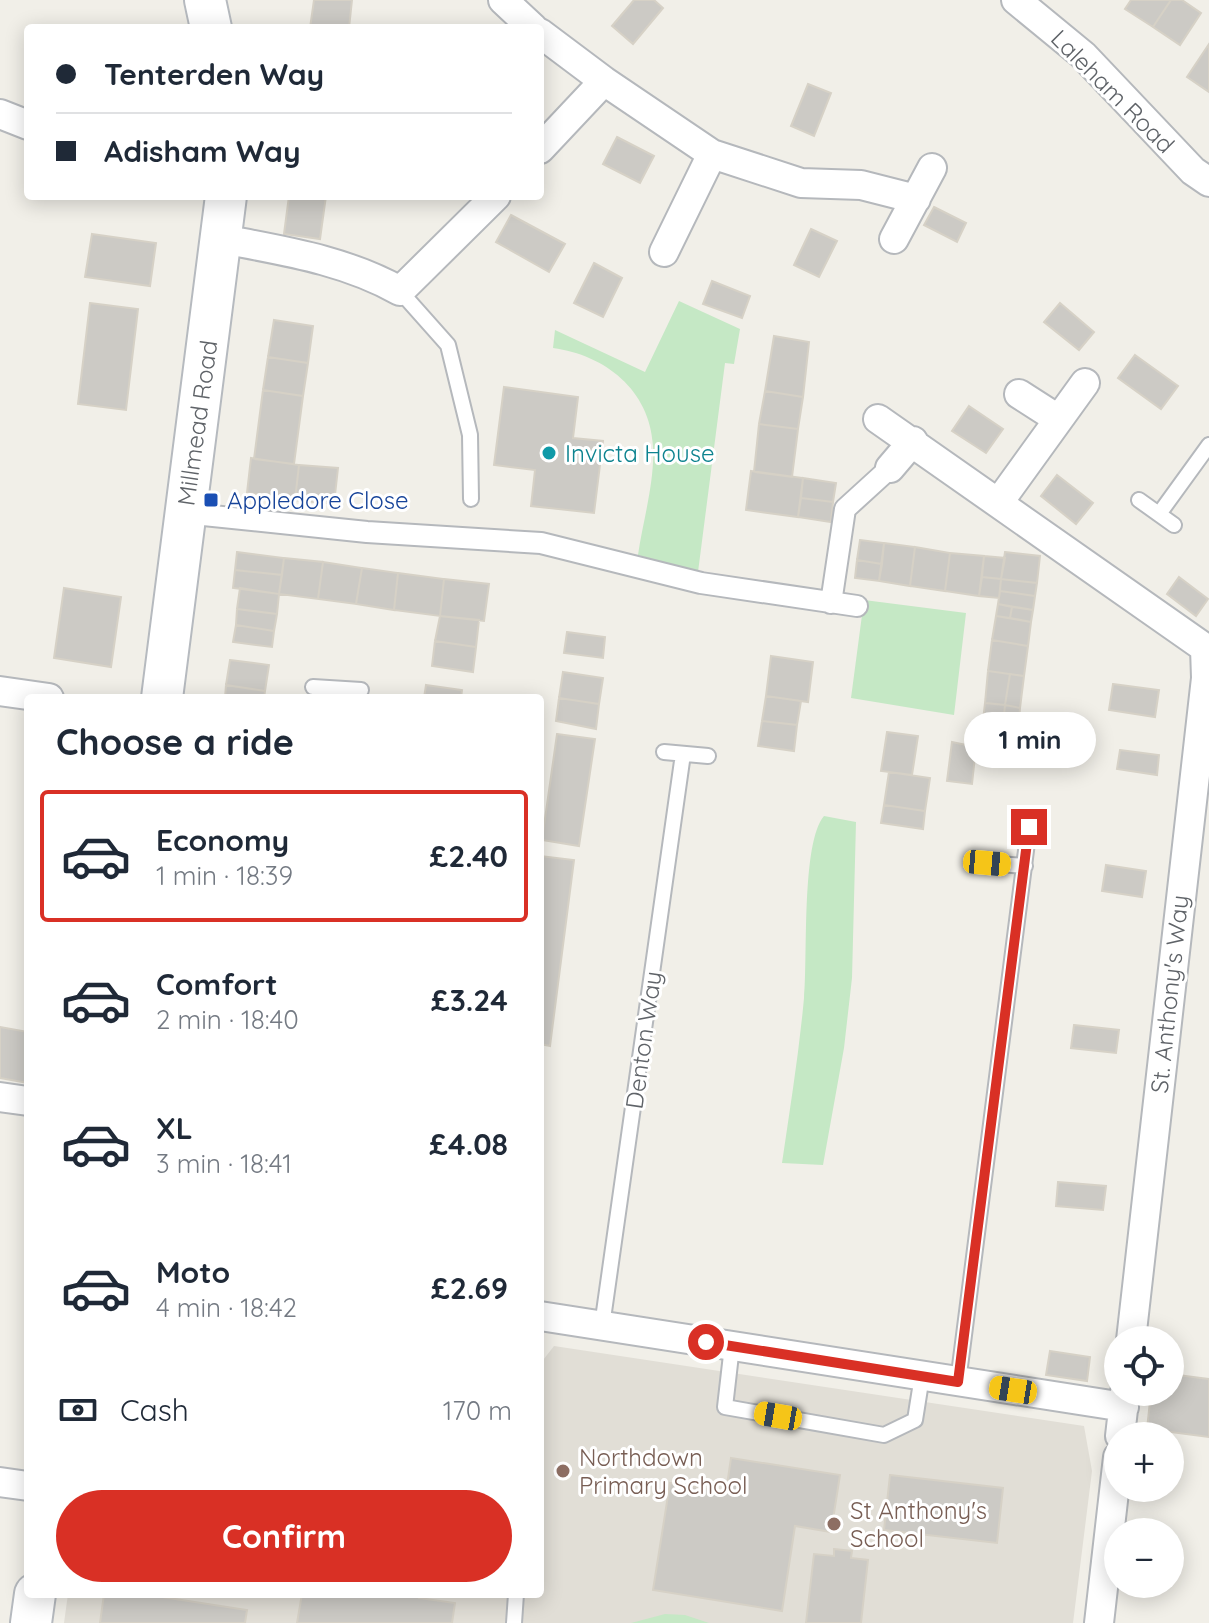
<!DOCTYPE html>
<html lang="en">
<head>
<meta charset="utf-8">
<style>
  :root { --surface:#fff; --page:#f6f6f7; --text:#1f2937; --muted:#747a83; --line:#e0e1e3; --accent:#d93025 }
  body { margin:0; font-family:Quicksand,sans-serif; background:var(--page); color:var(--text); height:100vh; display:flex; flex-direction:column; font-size:30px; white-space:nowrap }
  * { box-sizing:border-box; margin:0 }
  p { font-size:26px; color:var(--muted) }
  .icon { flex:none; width:44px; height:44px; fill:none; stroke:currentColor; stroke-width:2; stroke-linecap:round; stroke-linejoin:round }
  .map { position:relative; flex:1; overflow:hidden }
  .drawer { position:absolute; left:24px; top:694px; width:520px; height:904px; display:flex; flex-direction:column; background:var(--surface); border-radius:8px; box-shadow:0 4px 20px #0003 }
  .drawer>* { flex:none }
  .hud { position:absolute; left:24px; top:24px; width:520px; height:176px; border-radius:8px; box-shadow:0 4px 20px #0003; display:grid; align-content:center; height:176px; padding:0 32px; background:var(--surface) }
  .tools { position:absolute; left:1104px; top:1326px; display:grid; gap:16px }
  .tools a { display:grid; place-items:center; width:80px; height:80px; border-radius:50%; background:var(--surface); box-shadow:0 4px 20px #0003; font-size:40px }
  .end { position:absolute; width:36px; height:36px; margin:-18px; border:10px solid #d93025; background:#fff; box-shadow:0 0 0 4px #fff }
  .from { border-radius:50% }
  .bubble { position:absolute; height:56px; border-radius:28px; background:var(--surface); box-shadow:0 4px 20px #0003; font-size:26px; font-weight:700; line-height:56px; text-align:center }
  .car { position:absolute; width:24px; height:48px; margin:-24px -12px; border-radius:10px; box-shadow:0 0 6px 2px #0007; background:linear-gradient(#f5c518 24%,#345 0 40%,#f5c518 0 76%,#345 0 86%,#f5c518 0) }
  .hud b { display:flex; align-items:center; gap:28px; height:76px; font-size:30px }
  .hud b+b { border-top:2px solid var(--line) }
  .hud i { width:20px; height:20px; background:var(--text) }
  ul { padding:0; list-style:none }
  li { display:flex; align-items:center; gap:24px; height:132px; margin:0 16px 12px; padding:0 16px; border:4px solid transparent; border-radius:8px }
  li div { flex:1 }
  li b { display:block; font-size:30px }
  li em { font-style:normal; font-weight:700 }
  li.on { border-color:var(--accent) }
  li>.icon { width:72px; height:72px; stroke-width:1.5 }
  h2 { padding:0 32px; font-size:36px; line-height:96px }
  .pay { display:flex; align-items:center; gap:20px; height:88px; padding:0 32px; font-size:30px }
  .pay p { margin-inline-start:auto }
  .primary-button { display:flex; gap:16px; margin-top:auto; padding:16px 32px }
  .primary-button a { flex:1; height:92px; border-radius:48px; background:var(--accent); color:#fff; font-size:32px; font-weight:700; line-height:92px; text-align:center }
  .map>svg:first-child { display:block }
  .education { fill:#e1ded6 }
  .green { fill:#c5e8c5 }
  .building { fill:#cccac5; stroke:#d6d1c6; stroke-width:2 }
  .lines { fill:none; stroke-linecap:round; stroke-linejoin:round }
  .service-casing { stroke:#b5b8bc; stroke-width:18 }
  .pedestrian-casing { stroke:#b5b8bc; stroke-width:24 }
  .minor-casing { stroke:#b5b8bc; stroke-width:32 }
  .secondary-casing { stroke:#b6babf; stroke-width:44 }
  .service { stroke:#fff; stroke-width:14 }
  .pedestrian { stroke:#fff; stroke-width:20 }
  .minor { stroke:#fff; stroke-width:28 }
  .secondary { stroke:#fff; stroke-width:40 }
  .route { stroke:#d93025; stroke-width:10 }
  .culture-dot { fill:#0f9aa8; stroke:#fff; stroke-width:3 }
  .transit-dot { fill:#1a4fb4; stroke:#fff; stroke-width:3 }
  .education-dot { fill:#8d6e63; stroke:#fff; stroke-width:3 }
  .labels { text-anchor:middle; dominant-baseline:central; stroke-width:6; stroke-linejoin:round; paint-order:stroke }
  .street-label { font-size:24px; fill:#5f6368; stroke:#fff }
  .culture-label { font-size:24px; fill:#0d838f; stroke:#fff; text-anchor:start }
  .transit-label { font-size:24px; fill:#164399; stroke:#fff; text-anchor:start }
  .education-label { font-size:24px; fill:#785e54; stroke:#fff; text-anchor:start }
</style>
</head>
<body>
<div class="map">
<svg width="1209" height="1623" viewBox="0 0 1209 1623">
  <rect width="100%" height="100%" fill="#f1efe8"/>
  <path class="education" d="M554 1346 1084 1426 1092 1471 1073 1623H64L68 1594H540V1364Z"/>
  <path class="green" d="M679 301 740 329 734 364 725 363 698 572 638 555C643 520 655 482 653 446 650 390 605 355 553 348L555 330 645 372Z
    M864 600 966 613 954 715 851 698Z
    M824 816 856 822 852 978 844 1048 823 1165 782 1163C790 1108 799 1053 804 998 808 959 801 843 824 816Z
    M665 1614 685 1615 709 1623H631Z"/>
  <path class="building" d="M314 0H352L349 28H310Z
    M634 0H654L663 8 633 44 612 26Z
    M1131 0H1171L1153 27 1125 9Z
    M1171 0H1182L1201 13 1180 45 1153 27Z
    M1209 44V92L1187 77Z
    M808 84 831 93 814 136 791 126Z
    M617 137 654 156 640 183 603 164Z
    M289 196H326L320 239 284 234Z
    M934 207 966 223 957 242 924 225Z
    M511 215 565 244 549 272 496 242Z
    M811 229 837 241 819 277 794 265Z
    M92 234 156 243 150 286 85 277Z
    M594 263 622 278 603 317 574 303Z
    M712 281 750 296 742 318 703 304Z
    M90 303 138 309 126 410 78 404Z
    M1060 303 1094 332 1079 350 1044 322Z
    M274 320 313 326 308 363 268 357Z
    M774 336 809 342 803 397 765 391Z
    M1135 355 1178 386 1161 409 1118 378Z
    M268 357 308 363 303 396 263 390Z
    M504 387 578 397 573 438 603 441 594 513 531 506 535 470 494 465Z
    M263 390 303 396 294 464 254 459Z
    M765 391 803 397 798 429 759 424Z
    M969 406 1003 429 986 453 952 431Z
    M759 424 798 429 792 477 754 472Z
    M251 458 299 465 295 500 247 493Z
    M299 465 338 468 334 504 295 500Z
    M751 471 803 478 798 517 746 510Z
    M1057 475 1093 503 1076 524 1041 496Z
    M803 478 836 483 833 502 801 498Z
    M801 498 833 502 831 522 798 517Z
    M860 540 884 543 882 564 857 560Z
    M884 543 915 547 910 586 879 581Z
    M915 547 950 553 945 591 910 586Z
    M237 552 284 558 282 575 235 570Z
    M1005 552 1040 556 1037 583 1001 579Z
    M950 553 984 556 979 596 945 591Z
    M984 556 1005 558 1001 579 982 577Z
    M284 558 323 562 318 599 279 594Z
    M857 560 882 564 879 581 855 578Z
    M323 562 362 568 356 604 318 599Z
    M362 568 398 573 394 610 356 604Z
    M235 570 282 575 279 594 233 588Z
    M398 573 444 579 440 616 394 610Z
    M982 577 1001 579 999 598 979 596Z
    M1179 577 1208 599 1196 616 1167 594Z
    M444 579 489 584 484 621 440 616Z
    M1001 579 1037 583 1035 596 1000 591Z
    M64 588 121 597 111 667 54 658Z
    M240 588 279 594 277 614 237 609Z
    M1000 591 1035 596 1033 610 998 604Z
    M998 604 1012 607 1010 618 996 616Z
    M1012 607 1033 610 1031 622 1010 618Z
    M237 609 277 614 274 631 236 625Z
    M440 616 479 620 476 647 435 641Z
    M996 616 1031 622 1028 646 992 640Z
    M236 625 274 631 272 647 233 642Z
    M567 632 605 637 603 658 564 653Z
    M992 640 1028 646 1024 676 988 671Z
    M435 641 476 647 473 672 432 666Z
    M771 656 813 662 808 702 766 696Z
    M230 660 269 665 265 691 226 685Z
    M988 671 1010 674 1005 705 985 703Z
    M563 672 603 678 599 704 559 698Z
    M1010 674 1024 676 1020 708 1005 705Z
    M1113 684 1159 690 1155 717 1109 710Z
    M226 685 265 691 264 698H225Z
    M426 685 462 690 461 698H424Z
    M766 696 801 701 797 725 762 721Z
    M559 698 599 704 596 729 556 721Z
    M985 703 1005 705 1000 758 979 755Z
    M1005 705 1020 708 1016 760 1000 758Z
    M762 721 797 725 794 751 758 746Z
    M887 732 918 736 912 775 881 771Z
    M557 734 595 739 579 846 542 840Z
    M952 742 976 747 972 784 947 781Z
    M1120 750 1159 755 1157 775 1117 769Z
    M889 772 930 778 925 811 884 805Z
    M884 805 925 811 923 829 881 823Z
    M540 856 574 860 550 1046 540 1044Z
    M1106 865 1146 871 1142 897 1102 891Z
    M1074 1025 1119 1030 1116 1053 1071 1048Z
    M0 1027 28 1032V1083L0 1078Z
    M1058 1182 1106 1186 1103 1210 1056 1206Z
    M1050 1351 1090 1357 1087 1381 1046 1375Z
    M1170 1374 1209 1379V1437L1147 1429 1151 1392H1170Z
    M731 1458 840 1475 831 1532 795 1526 782 1611 653 1590 670 1483 726 1492Z
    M890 1475 1003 1488 997 1543 884 1530Z
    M834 1549 852 1551 851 1558 868 1560 861 1623H806L814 1554 834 1556Z
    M104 1594H143L247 1610 245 1623H100Z
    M302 1594H420L419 1598 455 1603 452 1623H297Z"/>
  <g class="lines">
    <defs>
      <path id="service" d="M400 291 448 345 470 435 471 499
        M1139 500 1174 525
        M1159 514 1209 445
        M313 687 361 690
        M664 752 708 756
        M987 863 1025 866
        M602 1326 683 754
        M732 1346 725 1407 884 1435 915 1420 922 1376
        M958 1382 1029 827
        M514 1623 516 1594"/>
      <path id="pedestrian" d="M184 513 367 532 541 543 701 583 857 606
        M831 603 845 509 890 468"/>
      <path id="minor" d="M503 0 533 28
        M1016 0 1083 55 1193 171 1209 182
        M540 33 604 81 712 154 801 183 861 185 916 199
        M0 114 28 125
        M540 149 604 81
        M222 239C284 251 345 260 400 291L496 196
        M894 239 932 168
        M664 252 712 154
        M1019 394 1058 419
        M878 419 1205 648 1206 678 1131 1340
        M890 468 913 441
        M999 502 1085 383
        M0 691 49 698
        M0 1097 28 1101
        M540 1316 1124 1407
        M1120 1436 1125 1392
        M0 1482 28 1486
        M1099 1623 1118 1457"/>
      <path id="secondary" d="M205 0 211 28
        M162 698 226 196
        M31 1623 35 1594"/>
    </defs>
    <use href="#service" class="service-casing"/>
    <use href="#pedestrian" class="pedestrian-casing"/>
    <use href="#minor" class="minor-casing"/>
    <use href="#secondary" class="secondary-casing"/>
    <use href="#service" class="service"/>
    <use href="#pedestrian" class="pedestrian"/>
    <use href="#minor" class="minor"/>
    <use href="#secondary" class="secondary"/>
  </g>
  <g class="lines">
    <path class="route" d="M706 1342 958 1382 1029 827"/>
  </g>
  <circle class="culture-dot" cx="549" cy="453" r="8"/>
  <rect class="transit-dot" x="203" y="492" width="16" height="16" rx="4"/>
  <g class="education-dot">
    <circle cx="563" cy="1471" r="8"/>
    <circle cx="834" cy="1524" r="8"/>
  </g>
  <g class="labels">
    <g class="street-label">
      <text transform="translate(1113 91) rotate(45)">Laleham Road</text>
      <text transform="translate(197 423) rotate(-82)">Millmead Road</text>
      <text transform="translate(1169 994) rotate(-84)">St. Anthony's Way</text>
      <text transform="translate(643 1040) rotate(-82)">Denton Way</text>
    </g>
    <g class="culture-label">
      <text x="565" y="453">Invicta House</text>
    </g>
    <g class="transit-label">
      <text x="227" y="500">Appledore Close</text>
    </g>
    <g class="education-label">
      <text x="579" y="1457">Northdown<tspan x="579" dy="28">Primary School</tspan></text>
      <text x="850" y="1510">St Anthony's<tspan x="850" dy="28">School</tspan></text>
    </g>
  </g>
</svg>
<div class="tools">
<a><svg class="icon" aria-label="locate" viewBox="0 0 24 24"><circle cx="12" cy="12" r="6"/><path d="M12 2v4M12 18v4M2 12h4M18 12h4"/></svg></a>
<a>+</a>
<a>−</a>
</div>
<i class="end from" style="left:706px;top:1342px"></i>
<i class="end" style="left:1029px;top:827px"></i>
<div class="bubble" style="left:964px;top:712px;width:132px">1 min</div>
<i class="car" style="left:987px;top:863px;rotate:95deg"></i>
<i class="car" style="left:1013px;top:1390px;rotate:279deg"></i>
<i class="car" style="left:778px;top:1416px;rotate:280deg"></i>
<div class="hud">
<b><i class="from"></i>Tenterden Way</b>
<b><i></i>Adisham Way</b>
</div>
<section class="drawer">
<h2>Choose a ride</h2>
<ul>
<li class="on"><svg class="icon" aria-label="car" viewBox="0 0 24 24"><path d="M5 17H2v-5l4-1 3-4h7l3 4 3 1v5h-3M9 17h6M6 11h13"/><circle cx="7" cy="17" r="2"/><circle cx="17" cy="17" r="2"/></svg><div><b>Economy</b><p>1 min · 18:39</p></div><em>£2.40</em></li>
<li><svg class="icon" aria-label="car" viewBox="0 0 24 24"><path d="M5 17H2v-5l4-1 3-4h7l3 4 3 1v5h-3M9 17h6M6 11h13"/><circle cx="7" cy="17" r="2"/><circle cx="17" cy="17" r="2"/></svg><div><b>Comfort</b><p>2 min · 18:40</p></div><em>£3.24</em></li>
<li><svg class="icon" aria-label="car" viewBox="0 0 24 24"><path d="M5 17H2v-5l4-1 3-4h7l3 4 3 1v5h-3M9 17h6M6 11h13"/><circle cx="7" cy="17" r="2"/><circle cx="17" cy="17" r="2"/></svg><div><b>XL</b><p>3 min · 18:41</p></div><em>£4.08</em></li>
<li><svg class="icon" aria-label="car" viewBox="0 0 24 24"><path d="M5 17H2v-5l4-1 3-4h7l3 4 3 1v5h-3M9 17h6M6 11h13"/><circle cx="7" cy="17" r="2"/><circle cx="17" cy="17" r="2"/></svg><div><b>Moto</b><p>4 min · 18:42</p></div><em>£2.69</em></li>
</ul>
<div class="pay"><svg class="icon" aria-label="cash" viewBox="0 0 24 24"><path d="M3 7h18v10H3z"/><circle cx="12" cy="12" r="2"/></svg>Cash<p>170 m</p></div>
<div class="primary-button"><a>Confirm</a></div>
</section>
</div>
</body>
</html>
